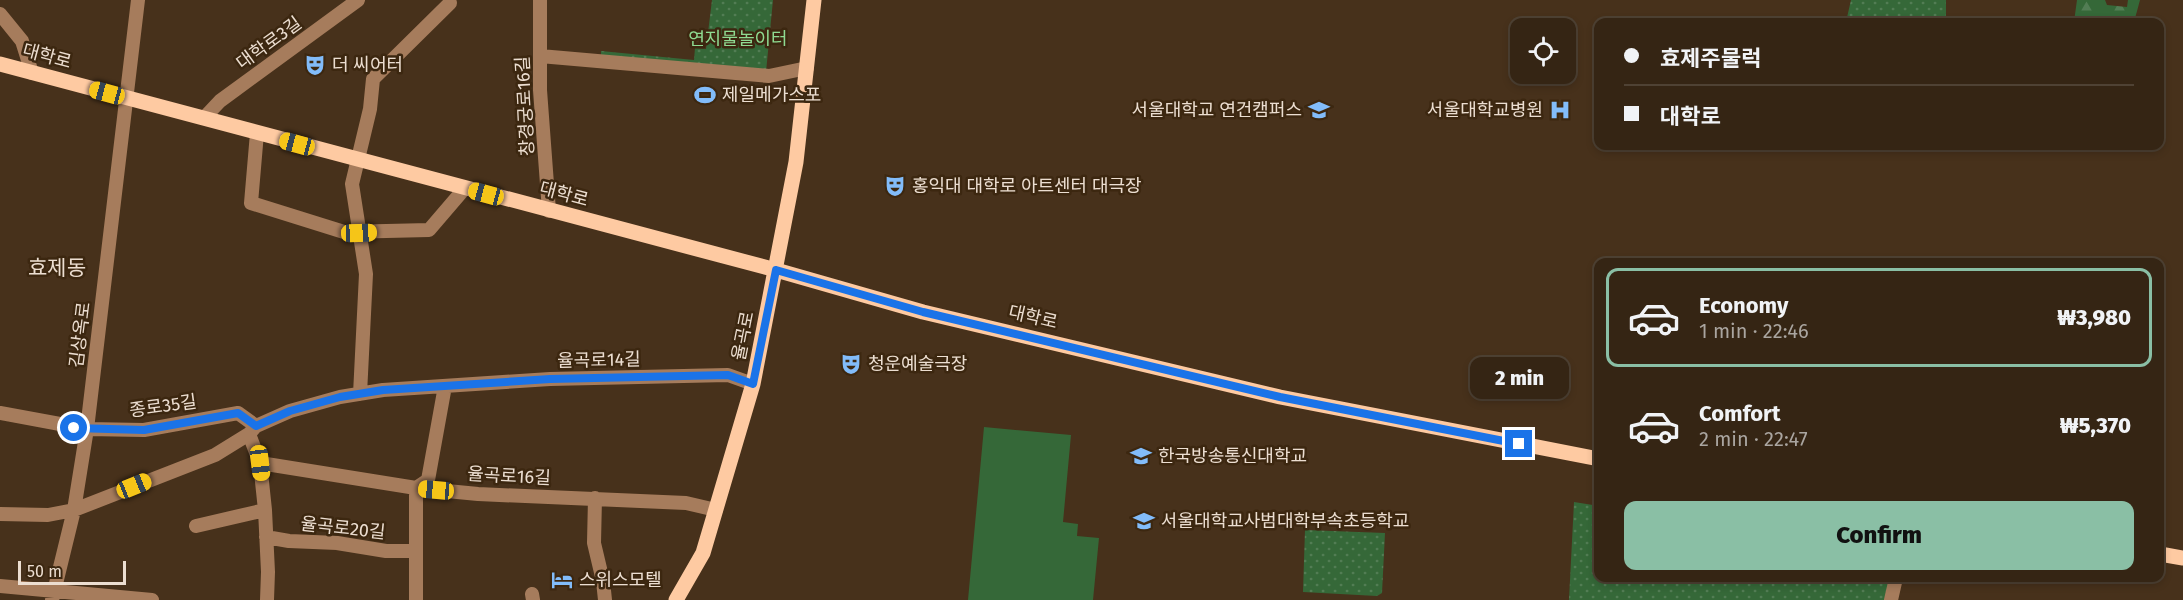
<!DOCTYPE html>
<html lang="en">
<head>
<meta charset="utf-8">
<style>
  :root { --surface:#352514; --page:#403122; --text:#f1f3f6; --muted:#aaa5a0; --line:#4f4234; --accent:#8abfa5 }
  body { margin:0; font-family:"Fira Sans","Noto Sans KR",sans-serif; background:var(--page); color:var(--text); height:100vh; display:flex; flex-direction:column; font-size:22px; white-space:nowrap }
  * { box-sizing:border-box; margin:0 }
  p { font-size:20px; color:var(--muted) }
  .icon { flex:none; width:33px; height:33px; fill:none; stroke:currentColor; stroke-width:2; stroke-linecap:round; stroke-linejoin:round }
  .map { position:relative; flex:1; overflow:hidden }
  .drawer { position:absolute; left:1594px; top:258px; width:570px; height:324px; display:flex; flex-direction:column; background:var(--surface); border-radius:12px; box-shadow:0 3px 9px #0003,0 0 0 2px var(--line) }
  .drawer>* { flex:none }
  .top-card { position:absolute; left:1594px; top:18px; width:570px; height:132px; border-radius:12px; box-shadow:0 3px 9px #0003,0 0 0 2px var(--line); display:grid; align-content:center; height:132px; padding:0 30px; background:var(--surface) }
  .fabs { position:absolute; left:1510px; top:18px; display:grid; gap:12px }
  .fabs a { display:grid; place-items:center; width:66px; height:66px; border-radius:12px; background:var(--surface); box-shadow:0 3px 9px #0003,0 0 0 2px var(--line); font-size:30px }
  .scale { position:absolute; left:18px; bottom:15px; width:108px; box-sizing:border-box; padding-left:6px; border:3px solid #ecded1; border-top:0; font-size:16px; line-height:21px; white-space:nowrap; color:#ecded1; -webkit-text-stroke:4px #3c2710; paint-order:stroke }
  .end { position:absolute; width:27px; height:27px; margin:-14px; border:8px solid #1a73e8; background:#fff; box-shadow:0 0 0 3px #fff }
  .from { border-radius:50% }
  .bubble { position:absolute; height:42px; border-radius:12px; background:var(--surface); box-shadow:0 3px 9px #0003,0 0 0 2px var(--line); font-size:20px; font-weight:800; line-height:42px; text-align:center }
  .car { position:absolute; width:18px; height:36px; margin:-18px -9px; border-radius:8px; box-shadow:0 0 4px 2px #0007; background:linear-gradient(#f5c518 24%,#345 0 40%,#f5c518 0 76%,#345 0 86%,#f5c518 0) }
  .top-card b { display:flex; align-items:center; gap:21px; height:57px; font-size:22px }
  .top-card b+b { border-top:2px solid var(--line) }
  .top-card i { width:15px; height:15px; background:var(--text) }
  ul { padding:10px 0 0; list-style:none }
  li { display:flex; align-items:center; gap:18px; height:99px; margin:0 12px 9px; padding:0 18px; border:3px solid transparent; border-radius:12px }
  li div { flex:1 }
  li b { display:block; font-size:22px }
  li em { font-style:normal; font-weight:800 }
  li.current { border-color:var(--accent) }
  li>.icon { width:54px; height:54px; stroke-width:1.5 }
  .primary-button { display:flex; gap:12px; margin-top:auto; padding:12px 30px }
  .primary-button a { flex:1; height:69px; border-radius:12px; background:var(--accent); color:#111; font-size:24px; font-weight:800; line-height:69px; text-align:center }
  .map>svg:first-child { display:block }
  .green { fill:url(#green-dots) }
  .forest { fill:url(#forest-firs) }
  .pitch { fill:#356838 }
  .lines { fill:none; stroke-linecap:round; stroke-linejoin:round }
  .minor { stroke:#a67c5c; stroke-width:14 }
  .major { stroke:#fecaa2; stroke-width:15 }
  .route { stroke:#1a73e8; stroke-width:8 }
  .labels { text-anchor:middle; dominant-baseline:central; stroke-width:5; stroke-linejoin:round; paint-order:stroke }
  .park-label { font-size:18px; fill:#8fda91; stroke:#3c2710 }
  .street-label { font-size:18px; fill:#ecded1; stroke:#3c2710 }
  .poi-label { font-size:18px; fill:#ecded1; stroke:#3c2710; text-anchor:start }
  .quarter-label { font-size:21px; fill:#ecded1; stroke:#3c2710 }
</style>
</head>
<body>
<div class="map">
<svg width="2183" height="600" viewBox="0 0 2183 600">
  <defs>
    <pattern id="green-dots" width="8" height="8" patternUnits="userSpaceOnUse" patternTransform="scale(1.5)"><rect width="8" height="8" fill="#356838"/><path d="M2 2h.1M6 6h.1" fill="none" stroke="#527d54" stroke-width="1.8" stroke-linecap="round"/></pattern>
    <pattern id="forest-firs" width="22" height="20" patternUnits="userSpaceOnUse" patternTransform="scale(1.5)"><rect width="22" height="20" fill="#356838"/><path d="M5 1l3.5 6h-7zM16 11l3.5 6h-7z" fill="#527d54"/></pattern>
  </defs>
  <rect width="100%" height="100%" fill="#47311b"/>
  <path class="green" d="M712 0H773L766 72 601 56V51L694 60 695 48 706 49Z
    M1851 0H1946V22H1846Z
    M1574 502 1599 506V578H1891L1885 600H1569Z
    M1305 530 1385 533 1382 593 1377 596 1303 592Z"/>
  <path class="forest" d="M2077 0H2105L2107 5 2127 7 2128 0H2140L2134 22H2074Z"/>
  <path class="pitch" d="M984 427 1071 435 1063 522 1078 524 1077 536 1099 538 1093 600H968Z"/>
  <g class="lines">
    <path class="minor" d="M540 0V90L549 211
      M0 14 22 41 32 73
      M540 56 769 76 807 68
      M204 118 220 101 358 0
      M257 133 251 203 344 232 429 230 465 188
      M360 394 366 274 352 184 370 109 373 79 450 3
      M0 413 87 429 144 430 238 413 256 426
      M249 434 260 463 265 510 268 572 267 600
      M260 463 416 488 478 494 686 503 716 510
      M595 498 594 543 603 581 605 600
      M0 514 48 515 74 510 215 455 249 434 256 426 290 411 340 397 383 390 550 379 728 375 753 384
      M196 526 265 510
      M266 537 289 541 337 543 386 551H416
      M0 586 152 600
      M532 594 533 600
      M52 600 74 510 87 429 138 0
      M416 600V488L428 480 445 386
      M1891 600 1896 578"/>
    <path class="major" d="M0 64 776 270 923 312 1280 397 1599 459
      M2160 554 2183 558
      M676 600 703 553 753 384 796 162 814 0"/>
  </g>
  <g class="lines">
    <path class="route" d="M74 428 144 430 238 413 256 426 290 411 340 397 383 390 550 379 728 375 753 384 776 270 923 312 1280 397 1519 444"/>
  </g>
  <defs>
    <symbol id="theatre-bare" viewBox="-9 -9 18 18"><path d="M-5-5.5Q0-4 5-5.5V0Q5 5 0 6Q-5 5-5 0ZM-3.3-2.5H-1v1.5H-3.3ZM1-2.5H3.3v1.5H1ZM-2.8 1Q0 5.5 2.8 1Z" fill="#82bcfa" stroke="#3c2710" stroke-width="2.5" paint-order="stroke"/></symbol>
    <symbol id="stadium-bare" viewBox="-9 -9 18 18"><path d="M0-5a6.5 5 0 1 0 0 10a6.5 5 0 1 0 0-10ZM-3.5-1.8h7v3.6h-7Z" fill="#82bcfa" stroke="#3c2710" stroke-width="2.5" paint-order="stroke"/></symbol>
    <symbol id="university-bare" viewBox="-9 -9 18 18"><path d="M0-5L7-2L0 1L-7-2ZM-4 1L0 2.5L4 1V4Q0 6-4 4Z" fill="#82bcfa" stroke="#3c2710" stroke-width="2.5" paint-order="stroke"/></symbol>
    <symbol id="hospital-bare" viewBox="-9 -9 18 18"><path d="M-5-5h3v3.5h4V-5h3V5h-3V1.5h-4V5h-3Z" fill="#82bcfa" stroke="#3c2710" stroke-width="2.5" paint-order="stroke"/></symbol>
    <symbol id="school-bare" viewBox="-9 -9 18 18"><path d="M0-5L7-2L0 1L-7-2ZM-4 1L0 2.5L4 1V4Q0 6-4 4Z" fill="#82bcfa" stroke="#3c2710" stroke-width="2.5" paint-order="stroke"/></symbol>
    <symbol id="hotel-bare" viewBox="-9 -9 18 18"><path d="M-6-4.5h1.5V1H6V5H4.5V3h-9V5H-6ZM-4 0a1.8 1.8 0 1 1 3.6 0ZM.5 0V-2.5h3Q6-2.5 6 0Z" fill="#82bcfa" stroke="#3c2710" stroke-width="2.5" paint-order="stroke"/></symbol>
  </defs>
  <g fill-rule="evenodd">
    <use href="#theatre-bare" x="300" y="50" width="30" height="30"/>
    <use href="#stadium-bare" x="690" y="80" width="30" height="30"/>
    <use href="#university-bare" x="1304" y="95" width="30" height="30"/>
    <use href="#hospital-bare" x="1545" y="95" width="30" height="30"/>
    <use href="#theatre-bare" x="880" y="171" width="30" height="30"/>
    <use href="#theatre-bare" x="836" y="349" width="30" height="30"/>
    <use href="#university-bare" x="1126" y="441" width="30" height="30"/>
    <use href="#school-bare" x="1129" y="506" width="30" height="30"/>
    <use href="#hotel-bare" x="547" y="565" width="30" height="30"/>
  </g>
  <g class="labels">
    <g class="park-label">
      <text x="738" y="39">연지물놀이터</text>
    </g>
    <g class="street-label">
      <text transform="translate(269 43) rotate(-36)">대학로3길</text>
      <text transform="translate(47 56) rotate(15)">대학로</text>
      <text transform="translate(525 106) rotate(-93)">창경궁로16길</text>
      <text transform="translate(564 194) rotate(15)">대학로</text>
      <text transform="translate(1033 317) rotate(13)">대학로</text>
      <text transform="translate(80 335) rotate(-83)">김상옥로</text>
      <text transform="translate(743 336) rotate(-79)">율곡로</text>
      <text transform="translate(599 360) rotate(-1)">율곡로14길</text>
      <text transform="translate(163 406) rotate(-8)">종로35길</text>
      <text transform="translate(509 476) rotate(3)">율곡로16길</text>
      <text transform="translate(343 528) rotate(6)">율곡로20길</text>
    </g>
    <g class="poi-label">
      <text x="332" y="65">더 씨어터</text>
      <text x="722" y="95">제일메가스포</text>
      <text x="1302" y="110" text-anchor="end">서울대학교 연건캠퍼스</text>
      <text x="1543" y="110" text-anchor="end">서울대학교병원</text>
      <text x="912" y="186">홍익대 대학로 아트센터 대극장</text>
      <text x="868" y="364">청운예술극장</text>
      <text x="1158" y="456">한국방송통신대학교</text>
      <text x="1161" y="521">서울대학교사범대학부속초등학교</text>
      <text x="579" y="580">스위스모텔</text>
    </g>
    <g class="quarter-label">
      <text x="57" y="268">효제동</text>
    </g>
  </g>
</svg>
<div class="fabs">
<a><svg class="icon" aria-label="locate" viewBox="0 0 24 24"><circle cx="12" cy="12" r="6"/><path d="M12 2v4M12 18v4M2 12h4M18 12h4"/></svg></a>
</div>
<div class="scale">50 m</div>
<i class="end from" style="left:74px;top:428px"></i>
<i class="end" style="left:1519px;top:444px"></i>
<div class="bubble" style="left:1470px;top:357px;width:99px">2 min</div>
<i class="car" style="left:107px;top:93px;rotate:285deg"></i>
<i class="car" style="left:297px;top:144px;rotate:285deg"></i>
<i class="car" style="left:486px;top:194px;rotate:285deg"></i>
<i class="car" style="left:359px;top:233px;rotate:88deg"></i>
<i class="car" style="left:260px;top:463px;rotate:173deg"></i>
<i class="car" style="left:134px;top:486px;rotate:68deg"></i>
<i class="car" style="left:436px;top:490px;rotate:275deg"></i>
<div class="top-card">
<b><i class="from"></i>효제주물럭</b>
<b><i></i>대학로</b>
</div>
<section class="drawer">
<ul>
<li class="current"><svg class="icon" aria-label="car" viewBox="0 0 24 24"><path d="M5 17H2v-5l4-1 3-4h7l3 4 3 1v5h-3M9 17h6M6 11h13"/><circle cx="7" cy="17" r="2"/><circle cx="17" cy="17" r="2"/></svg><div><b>Economy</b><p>1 min · 22:46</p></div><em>₩3,980</em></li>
<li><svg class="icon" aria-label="car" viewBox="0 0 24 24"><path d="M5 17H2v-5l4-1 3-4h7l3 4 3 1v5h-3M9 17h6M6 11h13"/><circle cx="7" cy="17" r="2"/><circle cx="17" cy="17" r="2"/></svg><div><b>Comfort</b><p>2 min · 22:47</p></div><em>₩5,370</em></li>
</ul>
<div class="primary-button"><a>Confirm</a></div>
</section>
</div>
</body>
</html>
